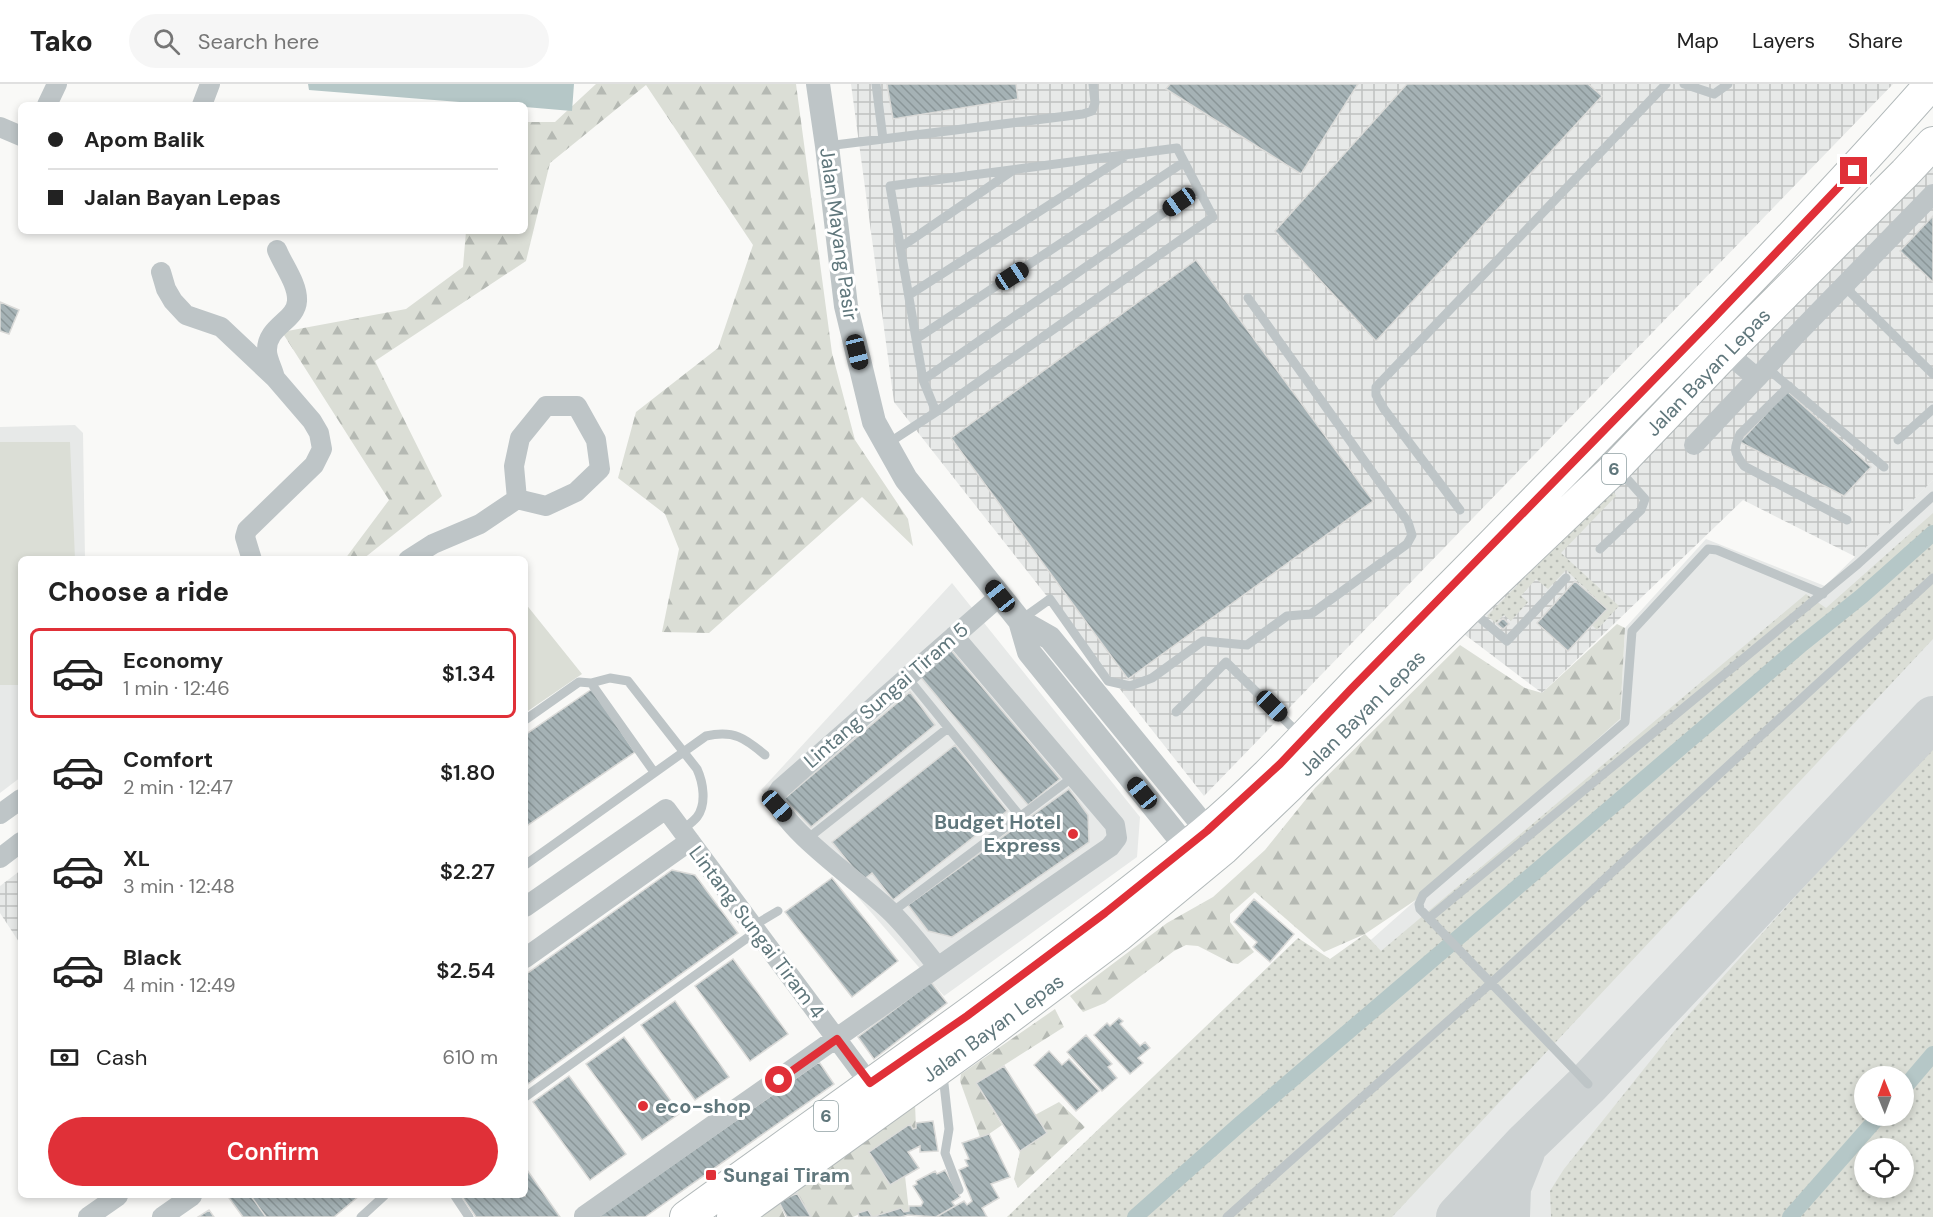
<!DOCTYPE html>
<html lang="en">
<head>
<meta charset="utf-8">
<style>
  :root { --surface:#fff; --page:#f6f6f6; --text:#222; --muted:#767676; --line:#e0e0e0; --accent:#e03038 }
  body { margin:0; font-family:"DM Sans",sans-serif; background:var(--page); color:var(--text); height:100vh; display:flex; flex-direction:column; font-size:22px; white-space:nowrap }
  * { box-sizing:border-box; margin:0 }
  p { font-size:20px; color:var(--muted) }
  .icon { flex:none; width:33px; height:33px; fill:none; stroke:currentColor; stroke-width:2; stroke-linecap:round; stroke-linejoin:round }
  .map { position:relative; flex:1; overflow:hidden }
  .details { position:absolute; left:18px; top:472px; width:510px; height:642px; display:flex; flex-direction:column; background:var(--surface); border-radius:9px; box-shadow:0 3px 9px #0003 }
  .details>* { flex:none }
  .hud { position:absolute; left:18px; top:18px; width:510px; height:132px; border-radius:9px; box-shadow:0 3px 9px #0003; display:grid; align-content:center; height:132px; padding:0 30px; background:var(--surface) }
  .needle { width:39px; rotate:359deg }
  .controls { position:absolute; left:1854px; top:982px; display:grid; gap:12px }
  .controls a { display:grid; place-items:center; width:60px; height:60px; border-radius:50%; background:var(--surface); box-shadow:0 3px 9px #0003; font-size:30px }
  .end { position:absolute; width:27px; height:27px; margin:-14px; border:8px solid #e03038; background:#fff; box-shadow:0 0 0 3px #fff }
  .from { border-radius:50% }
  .car { position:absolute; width:18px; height:36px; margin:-18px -9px; border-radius:8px; box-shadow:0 0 4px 2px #0007; background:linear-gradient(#222 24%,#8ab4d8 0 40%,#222 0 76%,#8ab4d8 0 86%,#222 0) }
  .hud b { display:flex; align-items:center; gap:21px; height:57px; font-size:22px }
  .hud b+b { border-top:2px solid var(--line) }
  .hud i { width:15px; height:15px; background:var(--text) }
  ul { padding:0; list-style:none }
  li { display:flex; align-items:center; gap:18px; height:90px; margin:0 12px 9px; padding:0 18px; border:3px solid transparent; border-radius:9px }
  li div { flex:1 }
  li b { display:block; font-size:22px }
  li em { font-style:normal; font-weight:600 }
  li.active { border-color:var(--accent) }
  li>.icon { width:54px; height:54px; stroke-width:1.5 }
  h2 { padding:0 30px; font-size:27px; line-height:72px }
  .pay { display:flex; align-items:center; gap:15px; height:66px; padding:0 30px; font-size:22px }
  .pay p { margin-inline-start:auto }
  .cta { display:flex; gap:12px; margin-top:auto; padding:12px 30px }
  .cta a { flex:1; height:69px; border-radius:36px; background:var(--accent); color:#fff; font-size:24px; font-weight:600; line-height:69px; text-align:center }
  header { display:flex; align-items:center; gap:36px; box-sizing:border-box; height:84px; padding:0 30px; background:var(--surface); border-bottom:2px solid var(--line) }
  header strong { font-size:28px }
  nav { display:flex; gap:33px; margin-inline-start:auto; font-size:21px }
  .search { width:420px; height:54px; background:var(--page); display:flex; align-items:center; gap:15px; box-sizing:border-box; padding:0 21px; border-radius:33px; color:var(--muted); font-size:22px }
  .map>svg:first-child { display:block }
  .built { fill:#e7e9e8; fill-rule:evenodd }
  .industrial { fill:url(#industrial-grid) }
  .grass { fill:url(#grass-dots); fill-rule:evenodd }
  .forest { fill:url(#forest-firs) }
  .garden { fill:#dbded6 }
  .water { fill:#b5c7c7 }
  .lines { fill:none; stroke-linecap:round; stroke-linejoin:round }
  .canal { stroke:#b5c7c7; stroke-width:16 }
  .taxiway { stroke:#ccd1d2; stroke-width:44 }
  .building { fill:url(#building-back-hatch); stroke:#dbdbd9; stroke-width:1.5 }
  .trunk-casing { stroke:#b2b9ba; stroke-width:34 }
  .service { stroke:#bec5c7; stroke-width:9 }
  .minor { stroke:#bec5c7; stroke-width:20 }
  .tertiary { stroke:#bec5c7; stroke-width:24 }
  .trunk { stroke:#fff; stroke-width:32 }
  .route { stroke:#e03038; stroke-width:8 }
  .poi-dot { fill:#e03038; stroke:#fff; stroke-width:2 }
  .labels { text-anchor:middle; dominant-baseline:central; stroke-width:6; stroke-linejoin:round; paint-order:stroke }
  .shield { fill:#fff; stroke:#90a0a3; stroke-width:1.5 }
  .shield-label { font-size:18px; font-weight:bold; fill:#60777c }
  .street-label { font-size:20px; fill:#60777c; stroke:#fff }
  .poi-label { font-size:20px; font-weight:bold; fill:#60777c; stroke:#fff; text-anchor:start }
</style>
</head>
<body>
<header>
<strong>Tako</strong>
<div class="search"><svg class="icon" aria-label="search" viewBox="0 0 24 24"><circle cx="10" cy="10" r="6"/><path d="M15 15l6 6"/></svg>Search here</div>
<nav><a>Map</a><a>Layers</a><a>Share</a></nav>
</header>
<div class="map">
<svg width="1933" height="1133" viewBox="0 0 1933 1133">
  <defs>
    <pattern id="industrial-grid" width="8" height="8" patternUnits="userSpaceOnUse" patternTransform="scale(1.5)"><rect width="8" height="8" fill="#e7e9e8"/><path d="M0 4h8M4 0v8" fill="none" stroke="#bfc2c1"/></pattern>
    <pattern id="grass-dots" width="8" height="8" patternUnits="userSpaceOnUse" patternTransform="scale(1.5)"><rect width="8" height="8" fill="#dbded6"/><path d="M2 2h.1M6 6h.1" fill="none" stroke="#b5b9b3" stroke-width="1.8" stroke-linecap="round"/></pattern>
    <pattern id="forest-firs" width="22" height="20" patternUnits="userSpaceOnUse" patternTransform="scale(1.5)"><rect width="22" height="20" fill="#dbded6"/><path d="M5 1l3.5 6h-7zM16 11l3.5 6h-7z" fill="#b5b9b3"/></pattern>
    <pattern id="building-back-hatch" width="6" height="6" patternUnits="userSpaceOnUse" patternTransform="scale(1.5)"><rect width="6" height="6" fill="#a5b2b5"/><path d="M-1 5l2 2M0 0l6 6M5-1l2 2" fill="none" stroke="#8a9698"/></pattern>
  </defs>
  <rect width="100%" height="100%" fill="#f9f9f7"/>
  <path class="built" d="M75 341 83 349 85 475 21 476V693L0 709V343Z
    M1933 396V1133H1007L1346 878 1620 635 1625 544 1706 455 1825 502ZM1864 993H1904V1032H1864ZM1864 1065H1904V1104H1864Z
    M952 499 1140 733 1137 773 944 912 807 755 761 706Z"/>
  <path class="industrial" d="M851 0H1893L1204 712 894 318Z
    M1933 84V396L1856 473 1743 416 1542 609 1464 550Z
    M21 786V861L0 829V802Z"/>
  <path class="grass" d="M1612 405 1616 412 1561 469 1619 522 1597 546 1592 541 1607 525 1566 486 1548 505 1536 495 1521 512 1528 518 1511 537 1504 531 1496 539 1487 532Z
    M1933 429V555L1392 1133H1007L1298 854 1330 875 1365 850 1381 867 1806 510 1826 524Z
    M1933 660V1133H1551L1550 1107 1564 1085 1675 946ZM1864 993H1904V1032H1864ZM1864 1065H1904V1104H1864Z"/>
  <path class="forest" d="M596 0H796L832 269 855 356 908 435 913 462 862 413 709 549 662 548 679 465 665 430 618 394 636 328 718 264 753 161 646 1 550 79 526 177 375 277 442 412 363 475H345L389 416 282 248 406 225 463 183 466 147H525V38H555Z
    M1617 540 1625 544 1620 635 1423 811 1365 850 1324 868 1255 808 1230 830V838L1254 868 1238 880 1231 879 1198 862 1186 861 1174 867 1105 919 1083 928 1070 912 1167 839 1213 813 1265 766 1315 704 1460 561 1525 604 1542 609Z
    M1055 925 1064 943 976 999 1002 1041 989 1050 980 1053 960 997 961 990Z
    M1059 1018 1085 1043 1018 1104 1014 1095 1020 1067 1047 1049 1035 1031Z
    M915 1020 916 1044 913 1045 910 1040 869 1068 890 1101 905 1092 909 1127 904 1128 901 1124 872 1133 868 1126 853 1133H811L797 1109 799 1105Z
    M779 1118 785 1133H760Z"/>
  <path class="garden" d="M0 358H70L75 475 21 476V601H0Z
    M525 519 582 590 525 629Z"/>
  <path class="water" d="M308 0H574L572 27 525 23V21H497L309 6Z"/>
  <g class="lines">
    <path class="canal" d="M1904 1004 1933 970
      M1135 1133 1240 1040 1802 560 1862 512 1933 449
      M1790 1133 1879 1032"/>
    <path class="taxiway" d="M1458 1133 1526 1060 1588 1000 1933 634
      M1508 1133 1509 1103 1523 1068"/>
  </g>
  <path class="building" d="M887 0H1016L1018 15 893 35Z
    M1170 0H1358L1301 90 1166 5Z
    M1407 0H1588L1602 12 1376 257 1275 147Z
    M1933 132V198L1900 167Z
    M1196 176 1373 417 1128 595 951 354Z
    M0 218 19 226 9 250 0 247Z
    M1787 307 1871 383 1844 412 1740 358Z
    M1575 497 1607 525 1568 567 1537 539Z
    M1503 534 1509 540 1503 545 1497 540Z
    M950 565 1060 695 1028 721 919 591Z
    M592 605 635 668 525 743V651Z
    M910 608 935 641 811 743 784 715Z
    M955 661 1007 727 893 816 872 789 863 796 832 758Z
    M1069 705 1088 731 1089 758 952 853 928 847 908 821Z
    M672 786 695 791 738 849 525 1002V891Z
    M832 794 898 877 852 913 785 828Z
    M1254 815 1294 850 1270 878 1253 863 1257 858 1234 838Z
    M733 875 788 950 750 977 695 902Z
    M931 898 947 919 874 975 858 953Z
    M675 917 729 993 695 1016 641 941Z
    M1119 934 1123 937 1120 940 1140 962 1145 958 1150 964 1138 974 1143 979 1130 990 1094 951 1107 939 1110 942Z
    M1086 951 1112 980 1108 983 1117 994 1102 1007 1067 968Z
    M624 953 680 1029 642 1056 586 980Z
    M1049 967 1062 981 1069 975 1099 1007 1076 1027 1034 981Z
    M819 978 834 1000 645 1133H598Z
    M1004 982 1047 1049 1020 1067 976 999Z
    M569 992 626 1070 590 1096 533 1018Z
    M933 1037 938 1067 920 1068V1062L908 1068 919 1084 890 1101 869 1068 910 1040 913 1045 916 1044V1039Z
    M989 1050 1010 1093 991 1100 999 1114 982 1124 987 1133H936L964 1117 967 1121 972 1117 959 1086 968 1082 965 1076 969 1075 962 1059Z
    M525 1083 560 1133H476L462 1113 460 1114 458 1112H525Z
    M945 1086 960 1113 952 1118 955 1122 936 1133 908 1131 901 1133H872L901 1124 904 1128 909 1127V1122H921L923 1118 913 1102 917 1100 916 1097 935 1087 937 1090Z
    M797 1109 811 1133H787L779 1118Z
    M232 1112H359L334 1133H243L229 1114Z
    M232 1112H251L266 1133H243L229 1114Z
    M209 1126 214 1133H198Z
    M868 1126 872 1133H859L858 1129Z"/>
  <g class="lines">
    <defs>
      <path id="trunk" d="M686 1133C860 1007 1038 885 1204 749 1257 705 1302 655 1349 606 1394 559 1441 513 1486 467 1636 313 1789 161 1931 0
        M733 1133 983 953 1119 851 1223 765 1288 703 1468 524 1616 383 1726 268 1905 89 1933 59"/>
    </defs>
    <use href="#trunk" class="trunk-casing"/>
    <path class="service" d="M876 0 883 55
      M1684 0 1714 10 1728 0
      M827 62 1083 30 1092 27 1095 19 1093 0
      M901 163 1012 87
      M1844 202 1933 290
      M909 211 1124 73
      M916 255 1184 78
      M1767 284 1884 383
      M923 296 1198 105
      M1789 302 1740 350C1733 366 1734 368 1744 382L1847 436
      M1898 356 1933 325
      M887 360 936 328 923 296 890 102 1177 64 1213 133 936 328
      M1460 426 1384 325 1376 311V303L1666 0
      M1600 465 1641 426 1645 415 1620 387
      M1472 527 1507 557 1566 494
      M1022 535 1050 515 1108 597 1130 602 1152 594 1203 557 1247 561 1287 532 1311 530 1407 460 1412 451 1408 438 1248 214
      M907 593 1020 732
      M591 599 610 594 628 597 697 685C703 698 707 720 697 733 693 738 687 742 682 746
      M1176 628 1226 578 1300 651
      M525 636 579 598 591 599 654 688
      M807 755 948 644
      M525 781 706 652C734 646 745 654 765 671
      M892 828 1073 693
      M1429 834 1858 480 1933 412
      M753 842 778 827
      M943 991 949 1045 945 1069 959 1106
      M1588 1000 1420 825 1419 820 1423 811 1625 638 1632 547 1708 465 1717 466 1823 510
      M525 1013 757 847
      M455 1112 469 1133
      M361 1133 384 1112
      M1227 1133 1490 900 1933 494"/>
    <path class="minor" d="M47 21 57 0
      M202 21 210 0
      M0 43 21 52
      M161 188 166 205 173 217 186 231 221 243 275 294 312 337 319 349 322 365 314 381 247 446 245 453 252 476
      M1726 268 1757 294 1794 253 1933 110
      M275 294C273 285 267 275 267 267 266 242 296 237 297 217 298 200 283 181 277 166
      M1694 361 1757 294
      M408 476 433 460 480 440 517 415 546 422 576 408 600 385 596 356 577 322H546L520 354 514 382 517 415
      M0 730 21 715
      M0 774 21 758
      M525 823 666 725 870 1000
      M525 874 690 757
      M937 882C923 864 908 845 892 829 866 802 782 746 775 713L780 705 1000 512
      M584 1132C759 1009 933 885 1110 763L1117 754 1115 741 954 552
      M88 1133 118 1112
      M162 1133 192 1112"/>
    <path class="tertiary" d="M818 0 827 62 846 222 874 338 906 395 1000 512 1020 537 1050 554 1217 758
      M1020 537 1029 568 1196 775"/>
    <use href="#trunk" class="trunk"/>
  </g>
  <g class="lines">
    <path class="route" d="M779 996 837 955 870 999 967 932 1105 829 1207 747 1280 680 1352 604 1711 237 1854 87"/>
  </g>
  <g class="poi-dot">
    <circle cx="1073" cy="750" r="6"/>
    <circle cx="643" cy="1022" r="6"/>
    <rect x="705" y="1085" width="12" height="12" rx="3"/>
  </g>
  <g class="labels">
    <g class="shield">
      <rect x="1602" y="370" width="24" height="30" rx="4.5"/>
      <rect x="814" y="1017" width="24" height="30" rx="4.5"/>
    </g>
    <g class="shield-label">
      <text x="1614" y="385">6</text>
      <text x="826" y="1032">6</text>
    </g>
    <g class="street-label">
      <text transform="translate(839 150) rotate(82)">Jalan Mayang Pasir</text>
      <text transform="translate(1708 288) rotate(-46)">Jalan Bayan Lepas</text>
      <text transform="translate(886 611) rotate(-41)">Lintang Sungai Tiram 5</text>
      <text transform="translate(1362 629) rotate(-45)">Jalan Bayan Lepas</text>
      <text transform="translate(757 848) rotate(53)">Lintang Sungai Tiram 4</text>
      <text transform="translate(993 944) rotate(-36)">Jalan Bayan Lepas</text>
    </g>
    <g class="poi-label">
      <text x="1061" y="738" text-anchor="end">Budget Hotel<tspan x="1061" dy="23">Express</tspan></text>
      <text x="655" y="1022">eco-shop</text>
      <text x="723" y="1091">Sungai Tiram</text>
    </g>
  </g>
</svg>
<div class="controls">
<a><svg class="needle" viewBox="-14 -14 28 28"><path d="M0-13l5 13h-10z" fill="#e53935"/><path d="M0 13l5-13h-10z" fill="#767676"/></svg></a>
<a><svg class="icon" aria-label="locate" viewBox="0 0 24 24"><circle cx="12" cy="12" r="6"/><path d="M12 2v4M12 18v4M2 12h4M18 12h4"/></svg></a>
</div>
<i class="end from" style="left:779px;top:996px"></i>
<i class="end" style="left:1854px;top:87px"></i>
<i class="car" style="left:1179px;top:118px;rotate:235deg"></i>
<i class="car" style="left:1012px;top:192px;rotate:57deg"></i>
<i class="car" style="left:857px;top:268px;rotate:166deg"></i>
<i class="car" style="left:1000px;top:512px;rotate:321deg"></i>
<i class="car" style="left:1272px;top:622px;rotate:135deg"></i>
<i class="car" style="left:1142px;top:709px;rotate:321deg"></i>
<i class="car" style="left:777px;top:722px;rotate:138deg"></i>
<div class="hud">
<b><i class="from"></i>Apom Balik</b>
<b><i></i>Jalan Bayan Lepas</b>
</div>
<section class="details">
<h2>Choose a ride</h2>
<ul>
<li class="active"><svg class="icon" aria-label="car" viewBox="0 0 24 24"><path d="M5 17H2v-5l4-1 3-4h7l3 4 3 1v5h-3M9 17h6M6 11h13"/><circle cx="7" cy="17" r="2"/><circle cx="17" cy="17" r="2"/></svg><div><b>Economy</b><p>1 min · 12:46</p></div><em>$1.34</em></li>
<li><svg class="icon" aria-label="car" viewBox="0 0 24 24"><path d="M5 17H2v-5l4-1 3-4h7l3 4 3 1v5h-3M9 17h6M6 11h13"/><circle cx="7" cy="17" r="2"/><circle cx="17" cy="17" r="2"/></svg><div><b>Comfort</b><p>2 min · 12:47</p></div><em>$1.80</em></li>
<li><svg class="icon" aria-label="car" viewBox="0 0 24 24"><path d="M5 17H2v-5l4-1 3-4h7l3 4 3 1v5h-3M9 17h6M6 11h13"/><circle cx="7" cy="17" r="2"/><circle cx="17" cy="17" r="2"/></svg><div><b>XL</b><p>3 min · 12:48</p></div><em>$2.27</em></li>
<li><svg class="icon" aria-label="car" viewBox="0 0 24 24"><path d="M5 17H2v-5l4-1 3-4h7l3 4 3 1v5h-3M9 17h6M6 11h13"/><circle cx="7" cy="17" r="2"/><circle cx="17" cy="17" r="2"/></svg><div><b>Black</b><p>4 min · 12:49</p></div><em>$2.54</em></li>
</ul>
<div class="pay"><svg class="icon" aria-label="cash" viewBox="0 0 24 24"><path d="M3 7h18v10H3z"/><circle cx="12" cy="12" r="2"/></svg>Cash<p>610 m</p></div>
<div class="cta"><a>Confirm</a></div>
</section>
</div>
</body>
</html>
